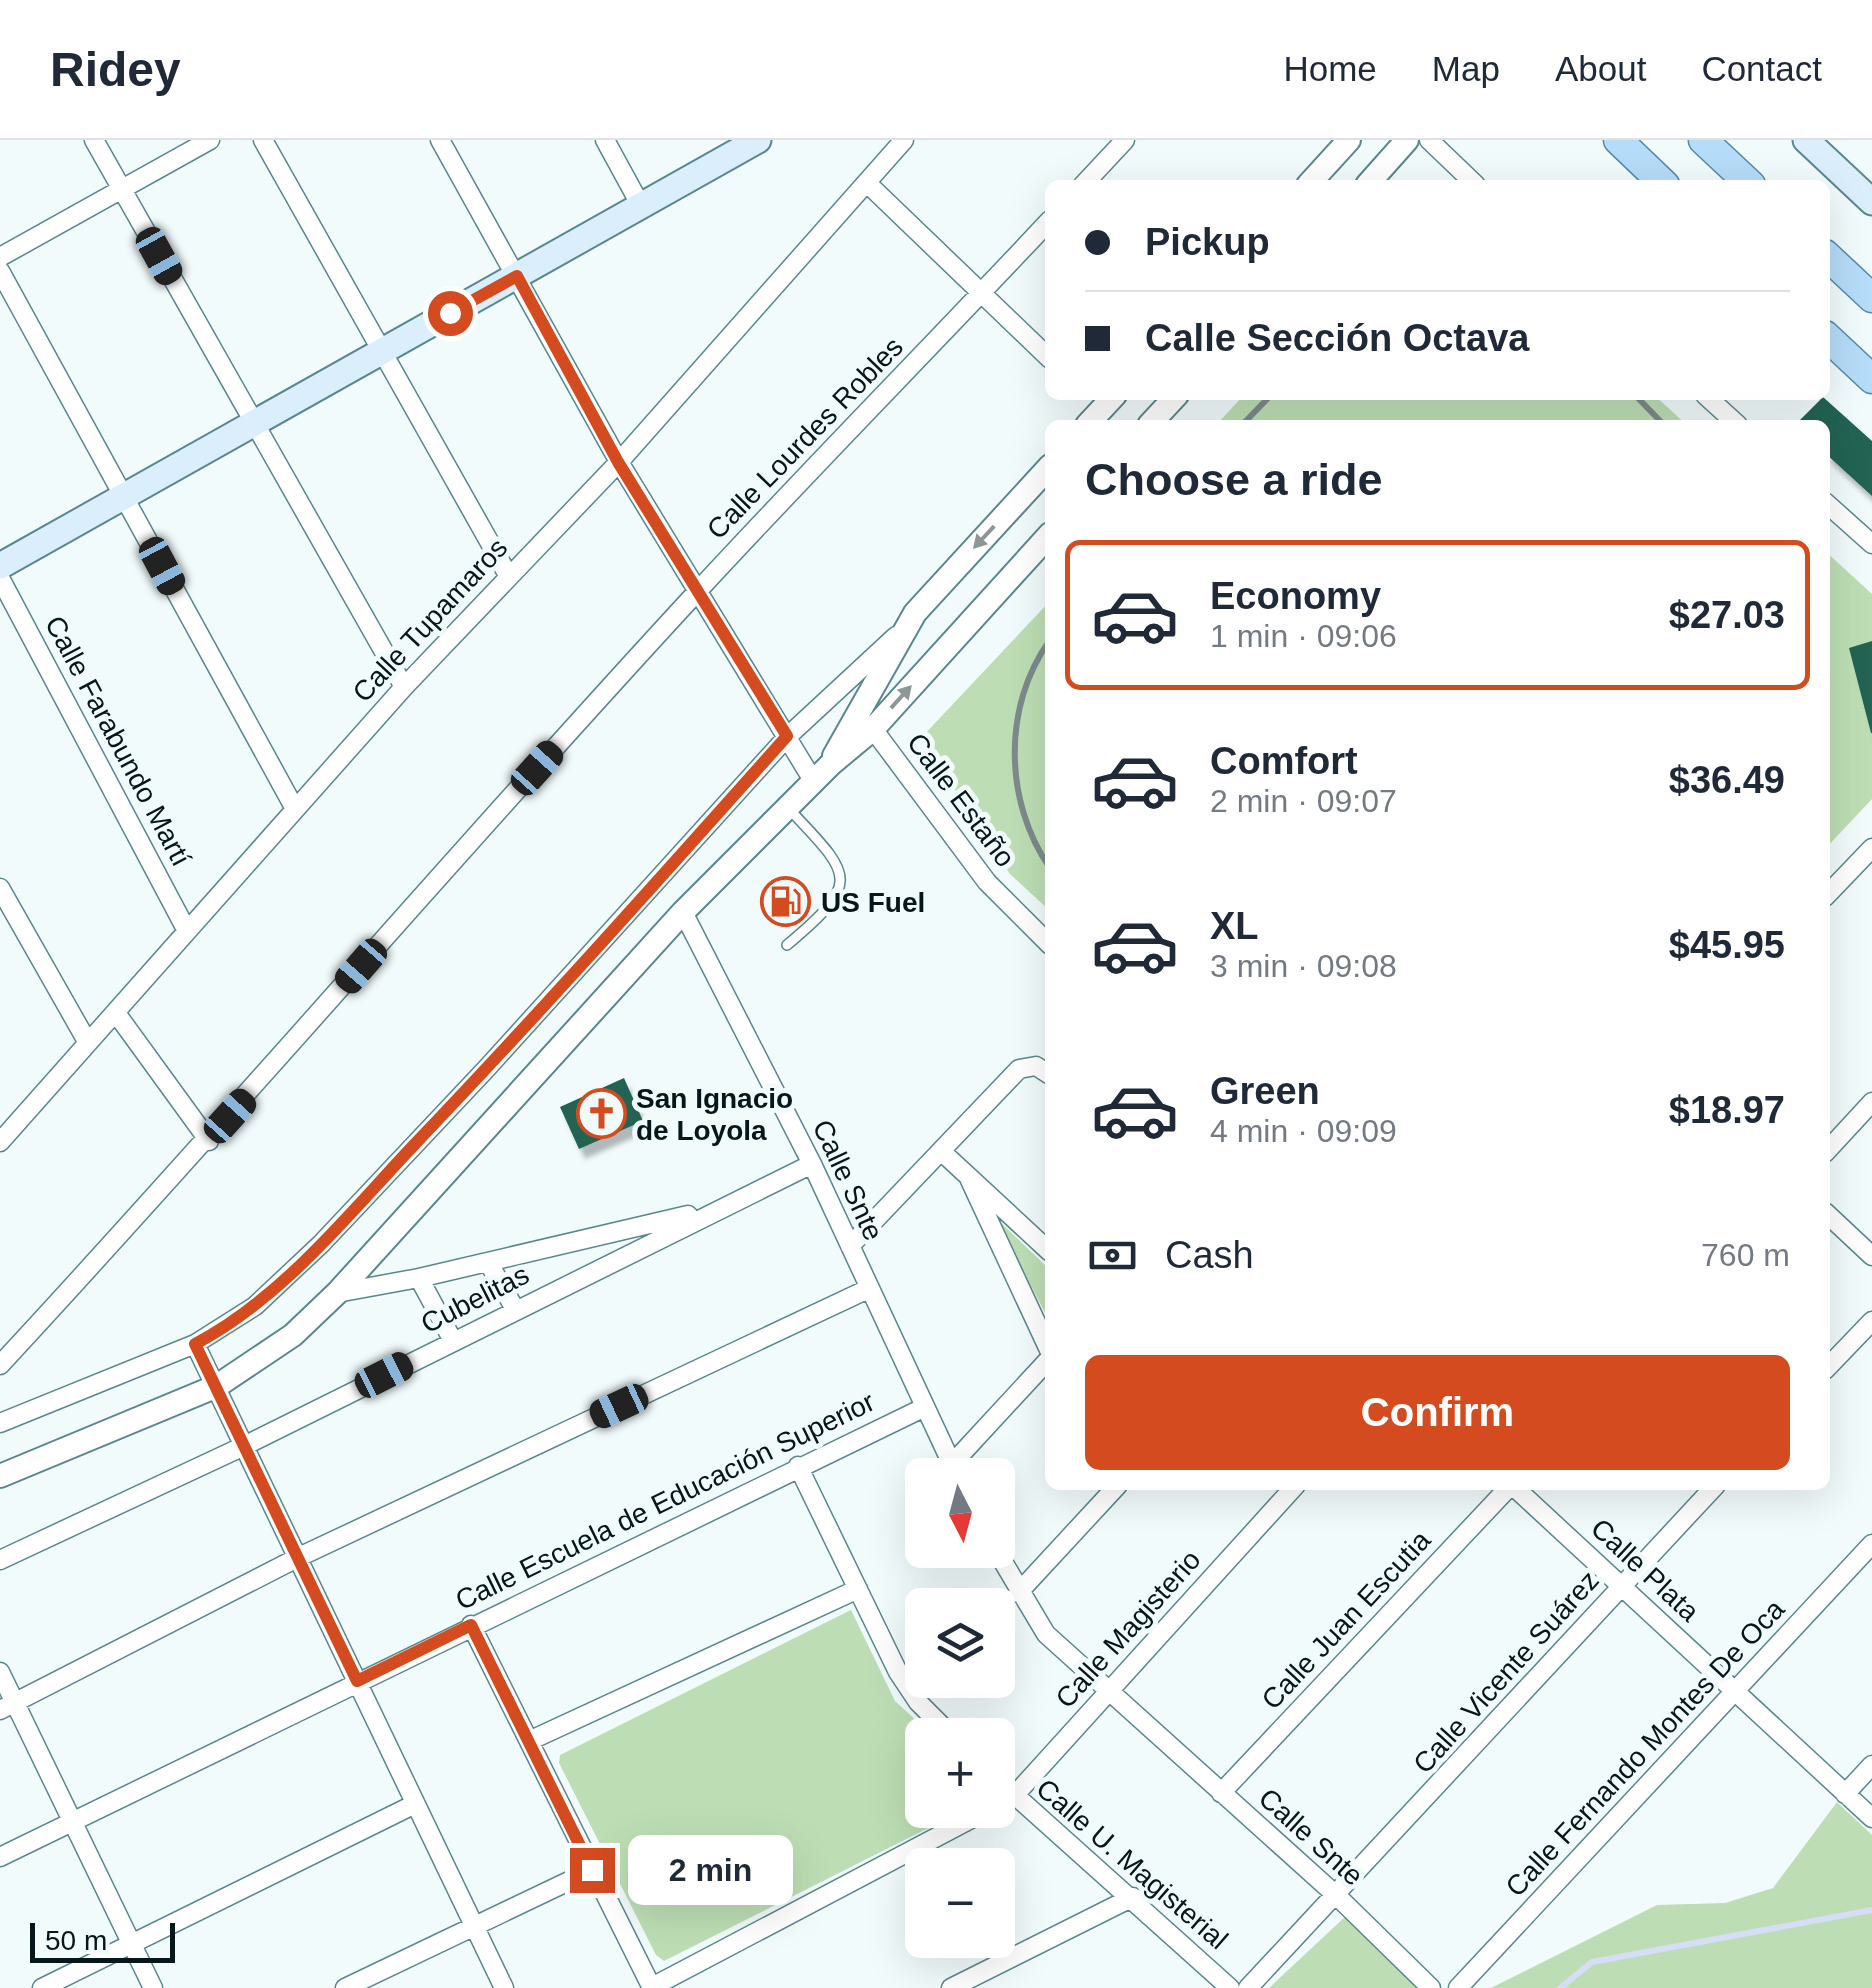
<!DOCTYPE html>
<html lang="en">
<head>
<meta charset="utf-8">
<style>
  :root { --surface:#fff; --page:#f2f2f3; --text:#1f2937; --muted:#747a83; --line:#e0e1e3; --accent:#d34b1f }
  body { margin:0; font-family:Helvetica,sans-serif; background:var(--page); color:var(--text); height:100vh; display:flex; flex-direction:column; font-size:38px; white-space:nowrap }
  * { box-sizing:border-box; margin:0 }
  p { font-size:32px; color:var(--muted) }
  .icon { flex:none; width:55px; height:55px; fill:none; stroke:currentColor; stroke-width:2; stroke-linecap:round; stroke-linejoin:round }
  .map { position:relative; flex:1; overflow:hidden }
  .side { position:absolute; left:1045px; top:280px; width:785px; height:1070px; display:flex; flex-direction:column; background:var(--surface); border-radius:15px; box-shadow:0 10px 40px #0002 }
  .side>* { flex:none }
  .top-card { position:absolute; left:1045px; top:40px; width:785px; height:220px; border-radius:15px; box-shadow:0 10px 40px #0002; display:grid; align-content:center; height:220px; padding:0 40px; background:var(--surface) }
  .needle { width:65px; rotate:174deg }
  .buttons { position:absolute; left:905px; top:1318px; display:grid; gap:20px }
  .buttons a { display:grid; place-items:center; width:110px; height:110px; border-radius:15px; background:var(--surface); box-shadow:0 10px 40px #0002; font-size:50px }
  .scale { position:absolute; left:30px; bottom:25px; width:145px; box-sizing:border-box; padding-left:10px; border:5px solid #05171a; border-top:0; font-size:28px; line-height:35px; white-space:nowrap; color:#05171a; -webkit-text-stroke:8px #f2fbfc; paint-order:stroke }
  .end { position:absolute; width:45px; height:45px; margin:-22px; border:12px solid #d34b1f; background:#fff; box-shadow:0 0 0 5px #fff }
  .from { border-radius:50% }
  .bubble { position:absolute; height:70px; border-radius:15px; background:var(--surface); box-shadow:0 10px 40px #0002; font-size:32px; font-weight:700; line-height:70px; text-align:center }
  .car { position:absolute; width:30px; height:60px; margin:-30px -15px; border-radius:12px; box-shadow:0 0 8px 2px #0007; background:linear-gradient(#222 24%,#8ab4d8 0 40%,#222 0 76%,#8ab4d8 0 86%,#222 0) }
  .top-card b { display:flex; align-items:center; gap:35px; height:95px; font-size:38px }
  .top-card b+b { border-top:2px solid var(--line) }
  .top-card i { width:25px; height:25px; background:var(--text) }
  ul { padding:0; list-style:none }
  li { display:flex; align-items:center; gap:30px; height:150px; margin:0 20px 15px; padding:0 20px; border:5px solid transparent; border-radius:15px }
  li div { flex:1 }
  li b { display:block; font-size:38px }
  li em { font-style:normal; font-weight:700 }
  li.current { border-color:var(--accent) }
  li>.icon { width:90px; height:90px; stroke-width:1.5 }
  h2 { padding:0 40px; font-size:45px; line-height:120px }
  .pay { display:flex; align-items:center; gap:25px; height:110px; padding:0 40px; font-size:38px }
  .pay p { margin-inline-start:auto }
  .cta { display:flex; gap:20px; margin-top:auto; padding:20px 40px }
  .cta a { flex:1; height:115px; border-radius:15px; background:var(--accent); color:#fff; font-size:40px; font-weight:700; line-height:115px; text-align:center }
  header { display:flex; align-items:center; gap:60px; box-sizing:border-box; height:140px; padding:0 50px; background:var(--surface); border-bottom:2px solid var(--line) }
  header strong { font-size:48px }
  nav { display:flex; gap:55px; margin-inline-start:auto; font-size:35px }
  .map>svg:first-child { display:block }
  .green { fill:#bddeb4 }
  .lines { fill:none; stroke-linecap:round; stroke-linejoin:round }
  .stream { stroke:#d6ddf6; stroke-width:6 }
  .building { fill:#226352; filter:url(#shadow) }
  .service-casing { stroke:#5a878d; stroke-width:12 }
  .minor-casing { stroke:#5a878d; stroke-width:21 }
  .tertiary-casing { stroke:#5a878d; stroke-width:26 }
  .secondary-casing { stroke:#5a878d; stroke-width:29 }
  .primary-casing { stroke:#5888a8; stroke-width:31 }
  .service { stroke:#fff; stroke-width:9 }
  .minor { stroke:#fff; stroke-width:18 }
  .tertiary { stroke:#fff; stroke-width:22 }
  .secondary { stroke:#daeefc; stroke-width:25 }
  .primary { stroke:#b5dcf8; stroke-width:28 }
  .rail { stroke:#7d8a8c; stroke-width:6 }
  .oneway { fill:#8e9798 }
  .route { stroke:#d34b1f; stroke-width:12 }
  .labels { text-anchor:middle; dominant-baseline:central; stroke-width:10; stroke-linejoin:round; paint-order:stroke }
  .street-label { font-size:28px; fill:#05171a; stroke:#f2fbfc }
  .poi-label { font-size:28px; font-weight:bold; fill:#05171a; stroke:#f2fbfc; text-anchor:start }
</style>
</head>
<body>
<header>
<strong>Ridey</strong>
<nav><a>Home</a><a>Map</a><a>About</a><a>Contact</a></nav>
</header>
<div class="map">
<svg width="1872" height="1848" viewBox="0 0 1872 1848">
  <defs>
    <filter id="shadow"><feDropShadow dx="6" dy="10" stdDeviation="2.5" flood-color="#0004"/></filter>
  </defs>
  <rect width="100%" height="100%" fill="#f2fbfc"/>
  <path class="green" d="M1244 255H1654L1687 285H1216Z
    M1825 411 1872 454V659L1825 709Z
    M1050 461V771L1010 734 921 598Z
    M994 1076 1050 1130V1182Z
    M851 1470 895 1561 932 1595H922V1670H964L664 1821 656 1815 559 1623 560 1615Z
    M1837 1662 1872 1695V1848H1491L1657 1765 1725 1763 1773 1748Z
    M1347 1775 1421 1848H1269Z"/>
  <g class="lines">
    <path class="stream" d="M1560 1848 1592 1822 1872 1770"/>
  </g>
  <path class="building" d="M1823 257 1872 301V356L1825 313V285H1795Z
    M1872 501V593H1871L1849 508Z
    M624 938 643 981 579 1009 560 967Z"/>
  <g class="lines">
    <defs>
      <path id="service" d="M787 805C863 741 852 736 789 669"/>
      <path id="minor" d="M94 0 404 547
        M263 0 508 435
        M440 0 619 322 814 642
        M605 0 641 66
        M1429 0 1476 45
        M867 43 1050 219
        M1083 45 1125 0
        M0 117 210 0
        M0 131 295 669
        M1705 255 1738 285
        M1825 362 1872 404
        M0 438 187 791
        M873 589 987 742 1050 805
        M0 748 88 903
        M1825 757 1872 708
        M683 772 812 1024 957 1335
        M116 873 209 1001
        M0 1002 404 547 619 322 904 0
        M941 1011 1050 1112
        M1825 1013 1872 962
        M968 1036 1050 1212
        M1825 1072 1872 1116
        M850 1106 1019 929 1036 926 1050 935
        M488 1122 515 1169
        M419 1138 453 1201
        M337 1153 419 1138 688 1075
        M195 1204 255 1166 321 1104 487 928 787 597 896 496
        M0 1225C236 971 460 708 695 454 812 327 933 205 1050 80
        M1825 1230 1872 1181
        M0 1283 195 1204 504 1848
        M952 1324 1050 1218
        M798 1326 898 1532 918 1562 951 1595
        M1512 1345 1872 1678
        M996 1410 1046 1494 1338 1757 1431 1848
        M0 1420 246 1305 812 1024
        M1018 1453 1118 1345
        M471 1485 652 1848
        M0 1532 153 1848
        M0 1570 299 1417 868 1149
        M529 1601 858 1449
        M998 1640 1230 1848
        M1221 1653 1511 1345
        M1845 1654 1872 1625
        M998 1665 1014 1656 1296 1345
        M0 1717 923 1268
        M652 1847 988 1670
        M42 1848 415 1664
        M345 1848 592 1730
        M951 1848 1133 1757
        M1248 1848 1716 1345
        M1458 1848 1872 1404"/>
      <path id="tertiary" d="M1308 45 1349 0
        M1367 45 1407 0
        M1087 285 1115 255
        M1149 285 1177 255
        M834 616 915 473 1050 326
        M0 1336 217 1246 293 1195 337 1153 683 772 831 624 873 589 1050 394"/>
      <path id="secondary" d="M1806 0 1872 62
        M0 426 758 0"/>
      <path id="primary" d="M1618 0 1665 45
        M1703 0 1751 45
        M1825 114 1872 158
        M1825 195 1872 239"/>
    </defs>
    <use href="#service" class="service-casing"/>
    <use href="#minor" class="minor-casing"/>
    <use href="#tertiary" class="tertiary-casing"/>
    <use href="#secondary" class="secondary-casing"/>
    <use href="#primary" class="primary-casing"/>
    <use href="#service" class="service"/>
    <use href="#minor" class="minor"/>
    <use href="#tertiary" class="tertiary"/>
    <use href="#secondary" class="secondary"/>
    <use href="#primary" class="primary"/>
    <path class="rail" d="M1635 255 1664 285
      M1242 285 1271 255
      M1050 500C1002 566 1004 662 1050 728"/>
  </g>
  <defs><path id="oneway-solid" d="M-6-.8H1V-3.2L6.5 0L1 3.2V.8H-6Z" transform="scale(2.5)"/></defs>
  <g class="oneway">
    <use href="#oneway-solid" transform="translate(984 397) rotate(133)"/>
    <use href="#oneway-solid" transform="translate(901 557) rotate(-48)"/>
  </g>
  <g class="lines">
    <path class="route" d="M450 173 517 136 618 322 787 596C664 734 541 872 413 1006 346 1077 282 1158 195 1204L357 1541 471 1485 592 1730"/>
  </g>
  <defs>
    <symbol id="fuel-ring" viewBox="-11 -11 22 22"><circle r="9.5" fill="#f2fbfc" stroke="#d34b1f" stroke-width="1.5"/><path d="M-5.5-6h7V0h2V4h1.3V-2.5L3-4.5l.8-.8L6-3V5H2.5V1h-1V6h-7ZM-4.2-4.7v3.2H.2V-4.7Z" fill="#d34b1f"/></symbol>
    <symbol id="church-ring" viewBox="-11 -11 22 22"><circle r="9.5" fill="#f2fbfc" stroke="#d34b1f" stroke-width="1.5"/><path d="M-1.2-6h2.4v3.5h3.3v2.4h-3.3V6h-2.4V-.1h-3.3v-2.4h3.3Z" fill="#d34b1f"/></symbol>
  </defs>
  <g fill-rule="evenodd">
    <use href="#fuel-ring" x="758" y="734" width="55" height="55"/>
    <use href="#church-ring" x="574" y="946" width="55" height="55"/>
  </g>
  <g class="labels">
    <g class="street-label">
      <text transform="translate(805 298) rotate(-46)">Calle Lourdes Robles</text>
      <text transform="translate(430 480) rotate(-47)">Calle Tupamaros</text>
      <text transform="translate(118 601) rotate(62)">Calle Farabundo Martí</text>
      <text transform="translate(961 660) rotate(53)">Calle Estaño</text>
      <text transform="translate(848 1040) rotate(65)">Calle Snte</text>
      <text transform="translate(475 1159) rotate(-27)">Cubelitas</text>
      <text transform="translate(665 1361) rotate(-26)">Calle Escuela de Educación Superior</text>
      <text transform="translate(1645 1430) rotate(43)">Calle Plata</text>
      <text transform="translate(1346 1480) rotate(-47)">Calle Juan Escutia</text>
      <text transform="translate(1128 1489) rotate(-48)">Calle Magisterio</text>
      <text transform="translate(1506 1532) rotate(-48)">Calle Vicente Suárez</text>
      <text transform="translate(1645 1608) rotate(-47)">Calle Fernando Montes De Oca</text>
      <text transform="translate(1311 1697) rotate(42)">Calle Snte</text>
      <text transform="translate(1132 1724) rotate(41)">Calle U. Magisterial</text>
    </g>
    <g class="poi-label">
      <text x="821" y="762">US Fuel</text>
      <text x="636" y="958">San Ignacio<tspan x="636" dy="32">de Loyola</tspan></text>
    </g>
  </g>
</svg>
<div class="buttons">
<a><svg class="needle" viewBox="-14 -14 28 28"><path d="M0-13l5 13h-10z" fill="#e53935"/><path d="M0 13l5-13h-10z" fill="#747a83"/></svg></a>
<a><svg class="icon" aria-label="layers" viewBox="0 0 24 24"><path d="M12 4l9 5-9 5-9-5zM3 14l9 5 9-5"/></svg></a>
<a>+</a>
<a>−</a>
</div>
<div class="scale">50 m</div>
<i class="end from" style="left:450px;top:173px"></i>
<i class="end" style="left:592px;top:1730px"></i>
<div class="bubble" style="left:628px;top:1695px;width:165px">2 min</div>
<i class="car" style="left:159px;top:116px;rotate:151deg"></i>
<i class="car" style="left:162px;top:426px;rotate:152deg"></i>
<i class="car" style="left:537px;top:628px;rotate:42deg"></i>
<i class="car" style="left:361px;top:826px;rotate:221deg"></i>
<i class="car" style="left:230px;top:976px;rotate:42deg"></i>
<i class="car" style="left:384px;top:1235px;rotate:63deg"></i>
<i class="car" style="left:619px;top:1266px;rotate:245deg"></i>
<div class="top-card">
<b><i class="from"></i>Pickup</b>
<b><i></i>Calle Sección Octava</b>
</div>
<section class="side">
<h2>Choose a ride</h2>
<ul>
<li class="current"><svg class="icon" aria-label="car" viewBox="0 0 24 24"><path d="M5 17H2v-5l4-1 3-4h7l3 4 3 1v5h-3M9 17h6M6 11h13"/><circle cx="7" cy="17" r="2"/><circle cx="17" cy="17" r="2"/></svg><div><b>Economy</b><p>1 min · 09:06</p></div><em>$27.03</em></li>
<li><svg class="icon" aria-label="car" viewBox="0 0 24 24"><path d="M5 17H2v-5l4-1 3-4h7l3 4 3 1v5h-3M9 17h6M6 11h13"/><circle cx="7" cy="17" r="2"/><circle cx="17" cy="17" r="2"/></svg><div><b>Comfort</b><p>2 min · 09:07</p></div><em>$36.49</em></li>
<li><svg class="icon" aria-label="car" viewBox="0 0 24 24"><path d="M5 17H2v-5l4-1 3-4h7l3 4 3 1v5h-3M9 17h6M6 11h13"/><circle cx="7" cy="17" r="2"/><circle cx="17" cy="17" r="2"/></svg><div><b>XL</b><p>3 min · 09:08</p></div><em>$45.95</em></li>
<li><svg class="icon" aria-label="car" viewBox="0 0 24 24"><path d="M5 17H2v-5l4-1 3-4h7l3 4 3 1v5h-3M9 17h6M6 11h13"/><circle cx="7" cy="17" r="2"/><circle cx="17" cy="17" r="2"/></svg><div><b>Green</b><p>4 min · 09:09</p></div><em>$18.97</em></li>
</ul>
<div class="pay"><svg class="icon" aria-label="cash" viewBox="0 0 24 24"><path d="M3 7h18v10H3z"/><circle cx="12" cy="12" r="2"/></svg>Cash<p>760 m</p></div>
<div class="cta"><a>Confirm</a></div>
</section>
</div>
</body>
</html>
